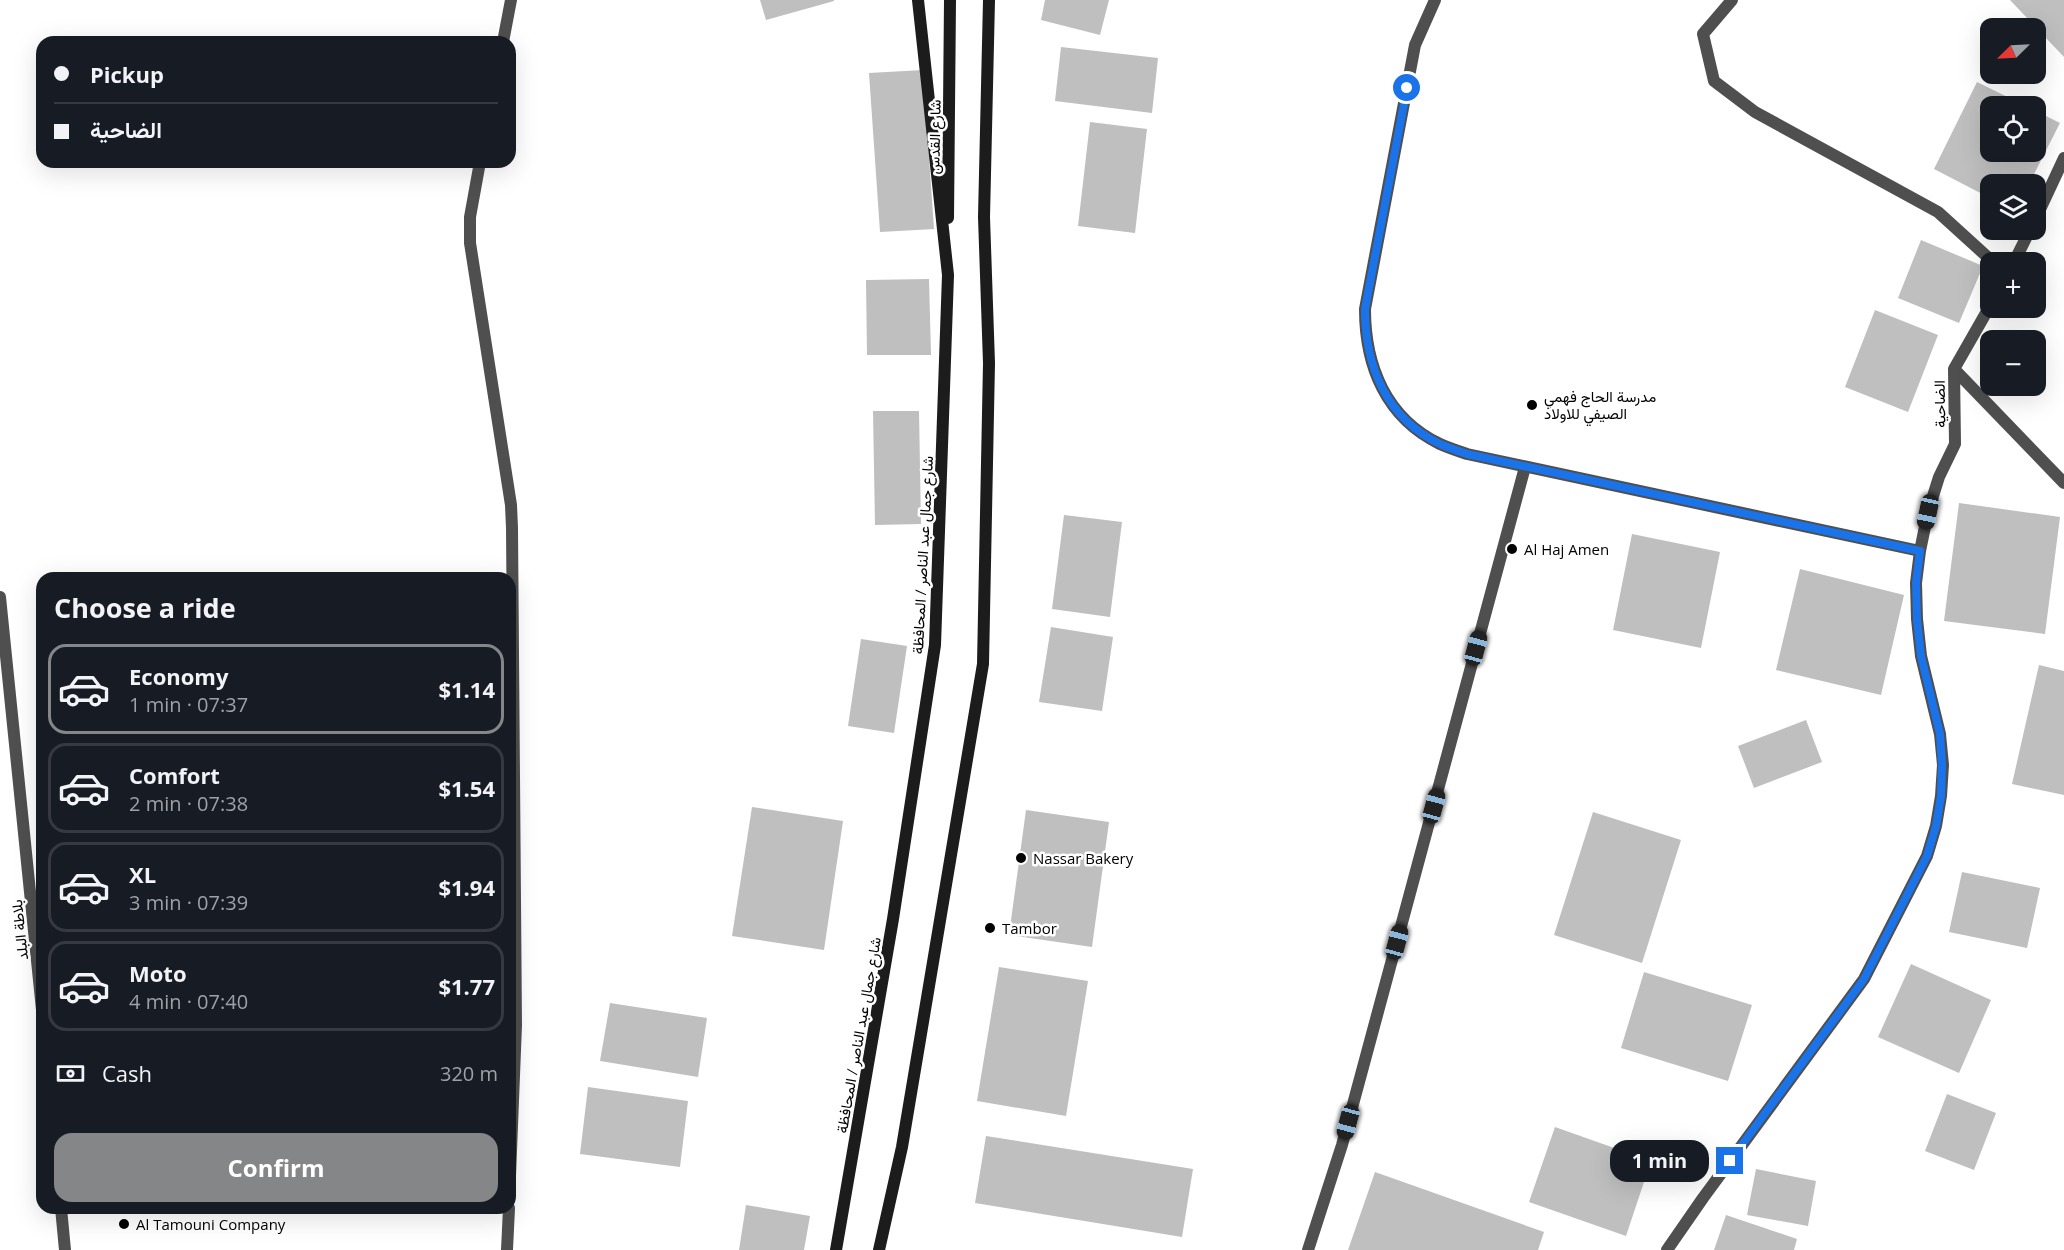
<!DOCTYPE html>
<html lang="en">
<head>
<meta charset="utf-8">
<style>
  :root { --surface:#171b24; --page:#242831; --text:#f1f3f6; --muted:#9ea1a6; --line:#363941; --accent:#858687 }
  body { margin:0; font-family:"Open Sans",Vazirmatn,sans-serif; background:var(--page); color:var(--text); height:100vh; display:flex; flex-direction:column; font-size:22px; white-space:nowrap }
  * { box-sizing:border-box; margin:0 }
  p { font-size:20px; color:var(--muted) }
  .icon { flex:none; width:33px; height:33px; fill:none; stroke:currentColor; stroke-width:2; stroke-linecap:round; stroke-linejoin:round }
  .map { position:relative; flex:1; overflow:hidden }
  .panel { position:absolute; left:36px; top:572px; width:480px; height:642px; display:flex; flex-direction:column; background:var(--surface); border-radius:18px; box-shadow:0 6px 24px #0002 }
  .panel>* { flex:none }
  .hud { position:absolute; left:36px; top:36px; width:480px; height:132px; border-radius:18px; box-shadow:0 6px 24px #0002; display:grid; align-content:center; height:132px; padding:0 18px; background:var(--surface) }
  .needle { width:39px; rotate:246deg }
  .tools { position:absolute; left:1980px; top:18px; display:grid; gap:12px }
  .tools a { display:grid; place-items:center; width:66px; height:66px; border-radius:12px; background:var(--surface); box-shadow:0 6px 24px #0002; font-size:30px }
  .end { position:absolute; width:27px; height:27px; margin:-14px; border:8px solid #1a73e8; background:#fff; box-shadow:0 0 0 3px #fff }
  .from { border-radius:50% }
  .bubble { position:absolute; height:42px; border-radius:18px; background:var(--surface); box-shadow:0 6px 24px #0002; font-size:20px; font-weight:700; line-height:42px; text-align:center }
  .car { position:absolute; width:18px; height:36px; margin:-18px -9px; border-radius:8px; box-shadow:0 0 4px 2px #0007; background:linear-gradient(#222 24%,#8ab4d8 0 40%,#222 0 76%,#8ab4d8 0 86%,#222 0) }
  .hud b { display:flex; align-items:center; gap:21px; height:57px; font-size:22px }
  .hud b+b { border-top:2px solid var(--line) }
  .hud i { width:15px; height:15px; background:var(--text) }
  ul { padding:0; list-style:none }
  li { display:flex; align-items:center; gap:18px; height:90px; margin:0 12px 9px; padding:0 6px; border:3px solid var(--line); border-radius:18px }
  li div { flex:1 }
  li b { display:block; font-size:22px }
  li em { font-style:normal; font-weight:700 }
  li.active { border-color:var(--accent) }
  li>.icon { width:54px; height:54px; stroke-width:1.5 }
  h2 { padding:0 18px; font-size:27px; line-height:72px }
  .pay { display:flex; align-items:center; gap:15px; height:66px; padding:0 18px; font-size:22px }
  .pay p { margin-inline-start:auto }
  .action { display:flex; gap:12px; margin-top:auto; padding:12px 18px }
  .action a { flex:1; height:69px; border-radius:18px; background:var(--accent); color:#fff; font-size:24px; font-weight:700; line-height:69px; text-align:center }
  .map>svg:first-child { display:block }
  .building { fill:#bfbfbf }
  .lines { fill:none; stroke-linecap:round; stroke-linejoin:round }
  .lane { stroke:#4f4f4f; stroke-width:12 }
  .street { stroke:#4f4f4f; stroke-width:12 }
  .secondary { stroke:#1c1c1c; stroke-width:12 }
  .route { stroke:#1a73e8; stroke-width:8 }
  .poi-dot { fill:#000; stroke:#fff; stroke-width:2 }
  .labels { text-anchor:middle; dominant-baseline:central; stroke-width:5; stroke-linejoin:round; paint-order:stroke }
  .street-label { font-size:15px; fill:#000; stroke:#fff }
  .poi-label { font-size:15px; fill:#000; stroke:#fff; text-anchor:start }
</style>
</head>
<body>
<div class="map">
<svg width="2064" height="1250" viewBox="0 0 2064 1250">
  <rect width="100%" height="100%" fill="#fff"/>
  <path class="building" d="M760 0H834V1L766 20Z
    M1045 0H1109L1100 35 1041 20Z
    M2010 0H2064V57Z
    M1061 47 1158 58 1152 113 1055 101Z
    M923 70 934 229 880 232 869 73Z
    M1977 82 2026 106H1990V152H2036V111L2060 123 2029 184H1990V198L1934 169Z
    M1090 122 1147 129 1135 233 1078 226Z
    M1921 240 1983 266 1959 323 1898 298Z
    M929 279 931 355H867L866 280Z
    M1875 310 1938 335 1908 412 1845 387Z
    M873 411H919L921 524 875 525Z
    M1959 503 2060 517 2045 634 1944 621Z
    M1064 515 1122 522 1110 617 1052 609Z
    M1632 534 1720 552 1701 648 1613 630Z
    M1800 569 1904 595 1881 695 1776 670Z
    M1051 627 1113 637 1102 711 1039 702Z
    M861 639 907 646 894 733 848 726Z
    M2039 665 2064 671V795L2012 784Z
    M1806 720 1822 762 1754 788 1738 746Z
    M752 807 843 821 824 950 732 936Z
    M1026 810 1109 822 1092 947 1009 935Z
    M1593 812 1681 840 1642 963 1554 935Z
    M1962 872 2040 888 2027 948 1949 932Z
    M1911 964 1991 1000 1959 1073 1878 1037Z
    M999 967 1088 981 1066 1116 977 1101Z
    M1644 972 1752 1005 1728 1081 1621 1048Z
    M610 1003 707 1018 698 1077 600 1061Z
    M588 1087 688 1101 680 1167 580 1154Z
    M1947 1094 1996 1113 1974 1170 1925 1151Z
    M1555 1127 1651 1161 1626 1236 1529 1202Z
    M986 1136 1193 1169 1182 1237 975 1203Z
    M1756 1169 1816 1181 1808 1226 1747 1215Z
    M1375 1172 1544 1232 1538 1250H1348Z
    M746 1205 810 1216 804 1250H739Z
    M1726 1215 1797 1239 1794 1250H1714Z"/>
  <g class="lines">
    <path class="lane" d="M1308 1250 1342 1145 1525 467"/>
    <path class="street" d="M1435 0 1415 45 1365 309C1365 366 1386 418 1440 444 1449 448 1458 451 1467 454L1920 551
      M1732 0 1703 34 1714 81 1755 112 1938 212 1993 262
      M503 42 511 0
      M480 162 470 217V243L511 505 512 528 516 1025 510 1176
      M2036 218 2064 158
      M2014 262 2030 230
      M1954 369 2064 483
      M0 597 42 1010
      M61 1208 65 1250
      M507 1250 509 1208
      M1667 1250 1703 1198 1864 979 1927 856 1936 826 1941 796 1943 765 1940 734 1921 656 1917 619 1916 583 1920 551 1928 512 1939 477 1955 444 1954 369 1990 306"/>
    <path class="secondary" d="M948 218 950 0
      M836 1250 893 919 935 645 948 275 918 0
      M879 1250 902 1147 983 664 989 363 984 217 989 0"/>
  </g>
  <g class="lines">
    <path class="route" d="M1407 88 1365 309C1365 366 1386 418 1440 444 1449 448 1458 451 1467 454L1920 551 1916 583 1917 620 1921 656 1940 734 1942 765 1941 796 1936 826 1927 856 1864 979 1730 1161"/>
  </g>
  <g class="poi-dot">
    <circle cx="1532" cy="405" r="6"/>
    <circle cx="1512" cy="549" r="6"/>
    <circle cx="1021" cy="858" r="6"/>
    <circle cx="990" cy="928" r="6"/>
    <circle cx="124" cy="1224" r="6"/>
  </g>
  <g class="labels">
    <g class="street-label">
      <text transform="translate(934 137) rotate(-89)">شارع القدس</text>
      <text transform="translate(1939 404) rotate(-91)">الضاحية</text>
      <text transform="translate(922 555) rotate(-87)">شارع جمال عبد الناصر / المحافظة</text>
      <text transform="translate(19 930) rotate(-96)">بلاطة البلد</text>
      <text transform="translate(858 1035) rotate(-80)">شارع جمال عبد الناصر / المحافظة</text>
    </g>
    <g class="poi-label">
      <text x="1544" y="396">مدرسة الحاج فهمي<tspan x="1544" dy="17">الصيفي للاولاد</tspan></text>
      <text x="1524" y="549">Al Haj Amen</text>
      <text x="1033" y="858">Nassar Bakery</text>
      <text x="1002" y="928">Tambor</text>
      <text x="136" y="1224">Al Tamouni Company</text>
    </g>
  </g>
</svg>
<div class="tools">
<a><svg class="needle" viewBox="-14 -14 28 28"><path d="M0-13l5 13h-10z" fill="#e53935"/><path d="M0 13l5-13h-10z" fill="#9ea1a6"/></svg></a>
<a><svg class="icon" aria-label="locate" viewBox="0 0 24 24"><circle cx="12" cy="12" r="6"/><path d="M12 2v4M12 18v4M2 12h4M18 12h4"/></svg></a>
<a><svg class="icon" aria-label="layers" viewBox="0 0 24 24"><path d="M12 4l9 5-9 5-9-5zM3 14l9 5 9-5"/></svg></a>
<a>+</a>
<a>−</a>
</div>
<i class="end from" style="left:1407px;top:88px"></i>
<i class="end" style="left:1730px;top:1161px"></i>
<div class="bubble" style="left:1610px;top:1140px;width:99px">1 min</div>
<i class="car" style="left:1928px;top:512px;rotate:192deg"></i>
<i class="car" style="left:1476px;top:648px;rotate:15deg"></i>
<i class="car" style="left:1434px;top:806px;rotate:15deg"></i>
<i class="car" style="left:1397px;top:942px;rotate:15deg"></i>
<i class="car" style="left:1348px;top:1122px;rotate:195deg"></i>
<div class="hud">
<b><i class="from"></i>Pickup</b>
<b><i></i>الضاحية</b>
</div>
<section class="panel">
<h2>Choose a ride</h2>
<ul>
<li class="active"><svg class="icon" aria-label="car" viewBox="0 0 24 24"><path d="M5 17H2v-5l4-1 3-4h7l3 4 3 1v5h-3M9 17h6M6 11h13"/><circle cx="7" cy="17" r="2"/><circle cx="17" cy="17" r="2"/></svg><div><b>Economy</b><p>1 min · 07:37</p></div><em>$1.14</em></li>
<li><svg class="icon" aria-label="car" viewBox="0 0 24 24"><path d="M5 17H2v-5l4-1 3-4h7l3 4 3 1v5h-3M9 17h6M6 11h13"/><circle cx="7" cy="17" r="2"/><circle cx="17" cy="17" r="2"/></svg><div><b>Comfort</b><p>2 min · 07:38</p></div><em>$1.54</em></li>
<li><svg class="icon" aria-label="car" viewBox="0 0 24 24"><path d="M5 17H2v-5l4-1 3-4h7l3 4 3 1v5h-3M9 17h6M6 11h13"/><circle cx="7" cy="17" r="2"/><circle cx="17" cy="17" r="2"/></svg><div><b>XL</b><p>3 min · 07:39</p></div><em>$1.94</em></li>
<li><svg class="icon" aria-label="car" viewBox="0 0 24 24"><path d="M5 17H2v-5l4-1 3-4h7l3 4 3 1v5h-3M9 17h6M6 11h13"/><circle cx="7" cy="17" r="2"/><circle cx="17" cy="17" r="2"/></svg><div><b>Moto</b><p>4 min · 07:40</p></div><em>$1.77</em></li>
</ul>
<div class="pay"><svg class="icon" aria-label="cash" viewBox="0 0 24 24"><path d="M3 7h18v10H3z"/><circle cx="12" cy="12" r="2"/></svg>Cash<p>320 m</p></div>
<div class="action"><a>Confirm</a></div>
</section>
</div>
</body>
</html>
